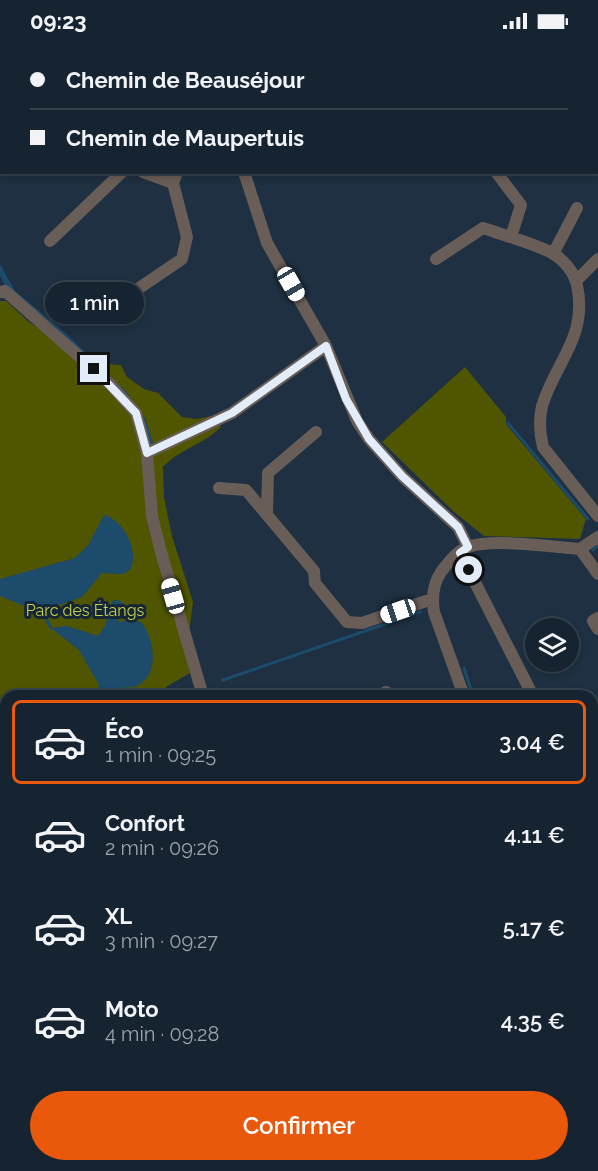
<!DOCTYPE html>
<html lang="fr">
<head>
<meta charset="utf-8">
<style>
  :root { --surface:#162431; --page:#23303d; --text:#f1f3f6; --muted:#9ea4ab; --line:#35414d; --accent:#ea580c }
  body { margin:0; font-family:Raleway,sans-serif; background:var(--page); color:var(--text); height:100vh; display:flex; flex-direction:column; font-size:22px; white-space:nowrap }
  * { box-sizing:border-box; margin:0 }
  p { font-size:20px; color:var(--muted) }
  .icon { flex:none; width:33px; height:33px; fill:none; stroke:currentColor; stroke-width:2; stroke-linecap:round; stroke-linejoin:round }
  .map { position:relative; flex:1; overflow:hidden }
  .panel { position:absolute; left:0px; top:648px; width:598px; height:482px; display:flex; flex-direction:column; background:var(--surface); border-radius:18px 18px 0 0; box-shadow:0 3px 9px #0003,0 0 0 2px var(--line) }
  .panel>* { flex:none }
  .guide { position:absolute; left:0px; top:0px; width:598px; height:132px; box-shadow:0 3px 9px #0003,0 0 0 2px var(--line); display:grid; align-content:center; height:132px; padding:0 30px; background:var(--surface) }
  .buttons { position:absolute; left:525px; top:576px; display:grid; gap:12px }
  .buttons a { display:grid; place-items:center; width:54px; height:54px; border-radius:50%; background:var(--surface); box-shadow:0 3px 9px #0003,0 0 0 2px var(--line); font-size:30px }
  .end { position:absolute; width:27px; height:27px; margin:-14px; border:8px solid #e2edf9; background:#111; box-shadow:0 0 0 3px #111 }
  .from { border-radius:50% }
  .bubble { position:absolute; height:42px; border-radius:21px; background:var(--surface); box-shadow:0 3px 9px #0003,0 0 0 2px var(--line); font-size:20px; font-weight:600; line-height:42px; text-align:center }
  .car { position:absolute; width:18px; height:36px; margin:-18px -9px; border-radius:8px; box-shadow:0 0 4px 2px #0007; background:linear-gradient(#fff 24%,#345 0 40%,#fff 0 76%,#345 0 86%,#fff 0) }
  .guide b { display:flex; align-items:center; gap:21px; height:57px; font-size:22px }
  .guide b+b { border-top:2px solid var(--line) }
  .guide i { width:15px; height:15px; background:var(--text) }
  ul { padding:10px 0 0; list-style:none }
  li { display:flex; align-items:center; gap:18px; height:84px; margin:0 12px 9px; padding:0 18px; border:3px solid transparent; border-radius:9px }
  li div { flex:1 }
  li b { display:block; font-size:22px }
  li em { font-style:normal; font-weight:600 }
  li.active { border-color:var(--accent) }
  li>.icon { width:54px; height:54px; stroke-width:1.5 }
  .primary-button { display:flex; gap:12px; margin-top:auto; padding:12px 30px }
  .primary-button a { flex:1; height:69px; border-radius:36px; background:var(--accent); color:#fff; font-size:24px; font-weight:600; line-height:69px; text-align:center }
  .status { display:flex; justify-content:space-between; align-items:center; height:42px; padding:0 30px; background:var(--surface); direction:ltr }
  .status svg { height:16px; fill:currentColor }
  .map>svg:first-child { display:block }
  .green { fill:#505500 }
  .water { fill:#1c4b6c }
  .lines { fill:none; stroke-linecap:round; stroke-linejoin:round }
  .stream { stroke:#1c4b6c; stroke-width:3 }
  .minor { stroke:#695d57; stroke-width:12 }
  .route { stroke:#e2edf9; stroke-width:8 }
  .labels { text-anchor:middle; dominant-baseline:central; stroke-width:6; stroke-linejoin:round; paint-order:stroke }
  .park-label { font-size:16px; fill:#c5cf4a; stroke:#142637 }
</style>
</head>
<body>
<div class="status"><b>09:23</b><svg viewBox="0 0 49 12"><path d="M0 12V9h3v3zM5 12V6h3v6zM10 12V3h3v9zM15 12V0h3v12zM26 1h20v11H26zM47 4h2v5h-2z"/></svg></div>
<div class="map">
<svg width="598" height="1129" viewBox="0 0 598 1129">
  <rect width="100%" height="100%" fill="#1e3041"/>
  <path class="green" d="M0 259H6L29 280 92 321 121 323 127 335 144 347 158 351 182 375 197 377 212 374 221 385C204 402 180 407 163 425L164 455 172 494 193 560 186 615 190 631 166 645 170 654H6V767L0 771Z
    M465 325 506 375V382L586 477 580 497 484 494 454 470 382 400Z
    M0 886 6 889V968L0 969Z"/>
  <path class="water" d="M0 222 15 249 63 289 126 349 145 376 154 404 151 406 140 374 6 247 0 233Z
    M104 473C124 478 140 510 130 528L123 532 102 531 82 555 42 569 34 568 0 554V537L75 516 88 503Z
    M113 558H118L125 563 118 577 119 581 130 576 142 581C155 598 160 635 135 645L105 647 100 645 79 608 51 586 67 584 98 594 105 584Z"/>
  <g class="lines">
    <path class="stream" d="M508 381 588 477
      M593 508 598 503
      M42 569 51 586
      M464 626 473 654
      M223 638 420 570
      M99 654 100 645
      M592 1083 598 1084
      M288 1129 289 1124"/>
    <path class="minor" d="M191 0V2
      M132 2 133 0
      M271 2 273 0
      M143 130 173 141
      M244 130 267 201 326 304 357 379 369 397 402 434 458 485 468 505
      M496 130 521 163 511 195
      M50 199 122 130
      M553 212 577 166
      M436 217 483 186C506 194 530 200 552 211 564 218 574 230 577 243 588 295 556 319 542 364 539 377 540 393 543 405L598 474
      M576 239 598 217
      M0 250 5 249 108 340 136 371 147 411 152 474 161 510 203 654
      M112 257 126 255 182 217 187 195 173 141 177 130
      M147 411 232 371 326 304
      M219 446 246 448 314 529 315 541 347 580 362 581 432 557
      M267 473 268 431 316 390
      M580 507 598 532
      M580 507 598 495
      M460 511 533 654
      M598 576 593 579 598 587
      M379 654 386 650 393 654
      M464 654 434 570C432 557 433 542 441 530 448 521 457 509 468 505 493 496 552 505 580 507
      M592 799 598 798
      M0 801 6 802
      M592 1115 598 1113
      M273 1124 274 1129
      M406 1124 408 1129
      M567 1129 574 1124"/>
  </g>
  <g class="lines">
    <path class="route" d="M94 327 136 371 147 411 232 371 326 304 346 357 369 397 402 434 458 485 468 505 460 511 469 528"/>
  </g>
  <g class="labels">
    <g class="park-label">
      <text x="85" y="568">Parc des Étangs</text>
    </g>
  </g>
</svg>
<div class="buttons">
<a><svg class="icon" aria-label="layers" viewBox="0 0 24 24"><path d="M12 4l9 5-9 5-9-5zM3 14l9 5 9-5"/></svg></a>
</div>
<i class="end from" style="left:469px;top:528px"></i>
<i class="end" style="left:94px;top:327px"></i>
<div class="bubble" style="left:45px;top:240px;width:99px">1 min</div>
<i class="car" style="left:291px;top:242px;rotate:150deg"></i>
<i class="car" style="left:173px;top:554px;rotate:344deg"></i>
<i class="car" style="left:398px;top:569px;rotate:251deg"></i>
<div class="guide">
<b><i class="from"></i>Chemin de Beauséjour</b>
<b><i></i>Chemin de Maupertuis</b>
</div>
<section class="panel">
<ul>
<li class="active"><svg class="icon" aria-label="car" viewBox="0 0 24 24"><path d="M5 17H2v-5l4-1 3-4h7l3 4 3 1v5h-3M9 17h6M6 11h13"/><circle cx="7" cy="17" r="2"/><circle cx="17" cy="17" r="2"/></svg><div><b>Éco</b><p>1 min · 09:25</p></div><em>3.04 €</em></li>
<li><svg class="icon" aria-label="car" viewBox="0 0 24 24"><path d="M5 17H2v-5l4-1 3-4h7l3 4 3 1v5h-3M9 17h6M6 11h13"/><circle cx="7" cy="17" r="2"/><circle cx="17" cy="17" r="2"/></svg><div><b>Confort</b><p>2 min · 09:26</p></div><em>4.11 €</em></li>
<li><svg class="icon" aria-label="car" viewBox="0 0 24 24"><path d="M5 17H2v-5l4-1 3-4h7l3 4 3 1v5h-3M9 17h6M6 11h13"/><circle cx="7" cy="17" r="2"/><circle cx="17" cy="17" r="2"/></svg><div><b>XL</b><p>3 min · 09:27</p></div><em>5.17 €</em></li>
<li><svg class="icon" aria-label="car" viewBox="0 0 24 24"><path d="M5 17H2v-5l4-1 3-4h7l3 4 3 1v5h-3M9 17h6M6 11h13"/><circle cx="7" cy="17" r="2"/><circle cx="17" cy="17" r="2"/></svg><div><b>Moto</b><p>4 min · 09:28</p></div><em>4.35 €</em></li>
</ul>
<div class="primary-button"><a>Confirmer</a></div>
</section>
</div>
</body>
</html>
